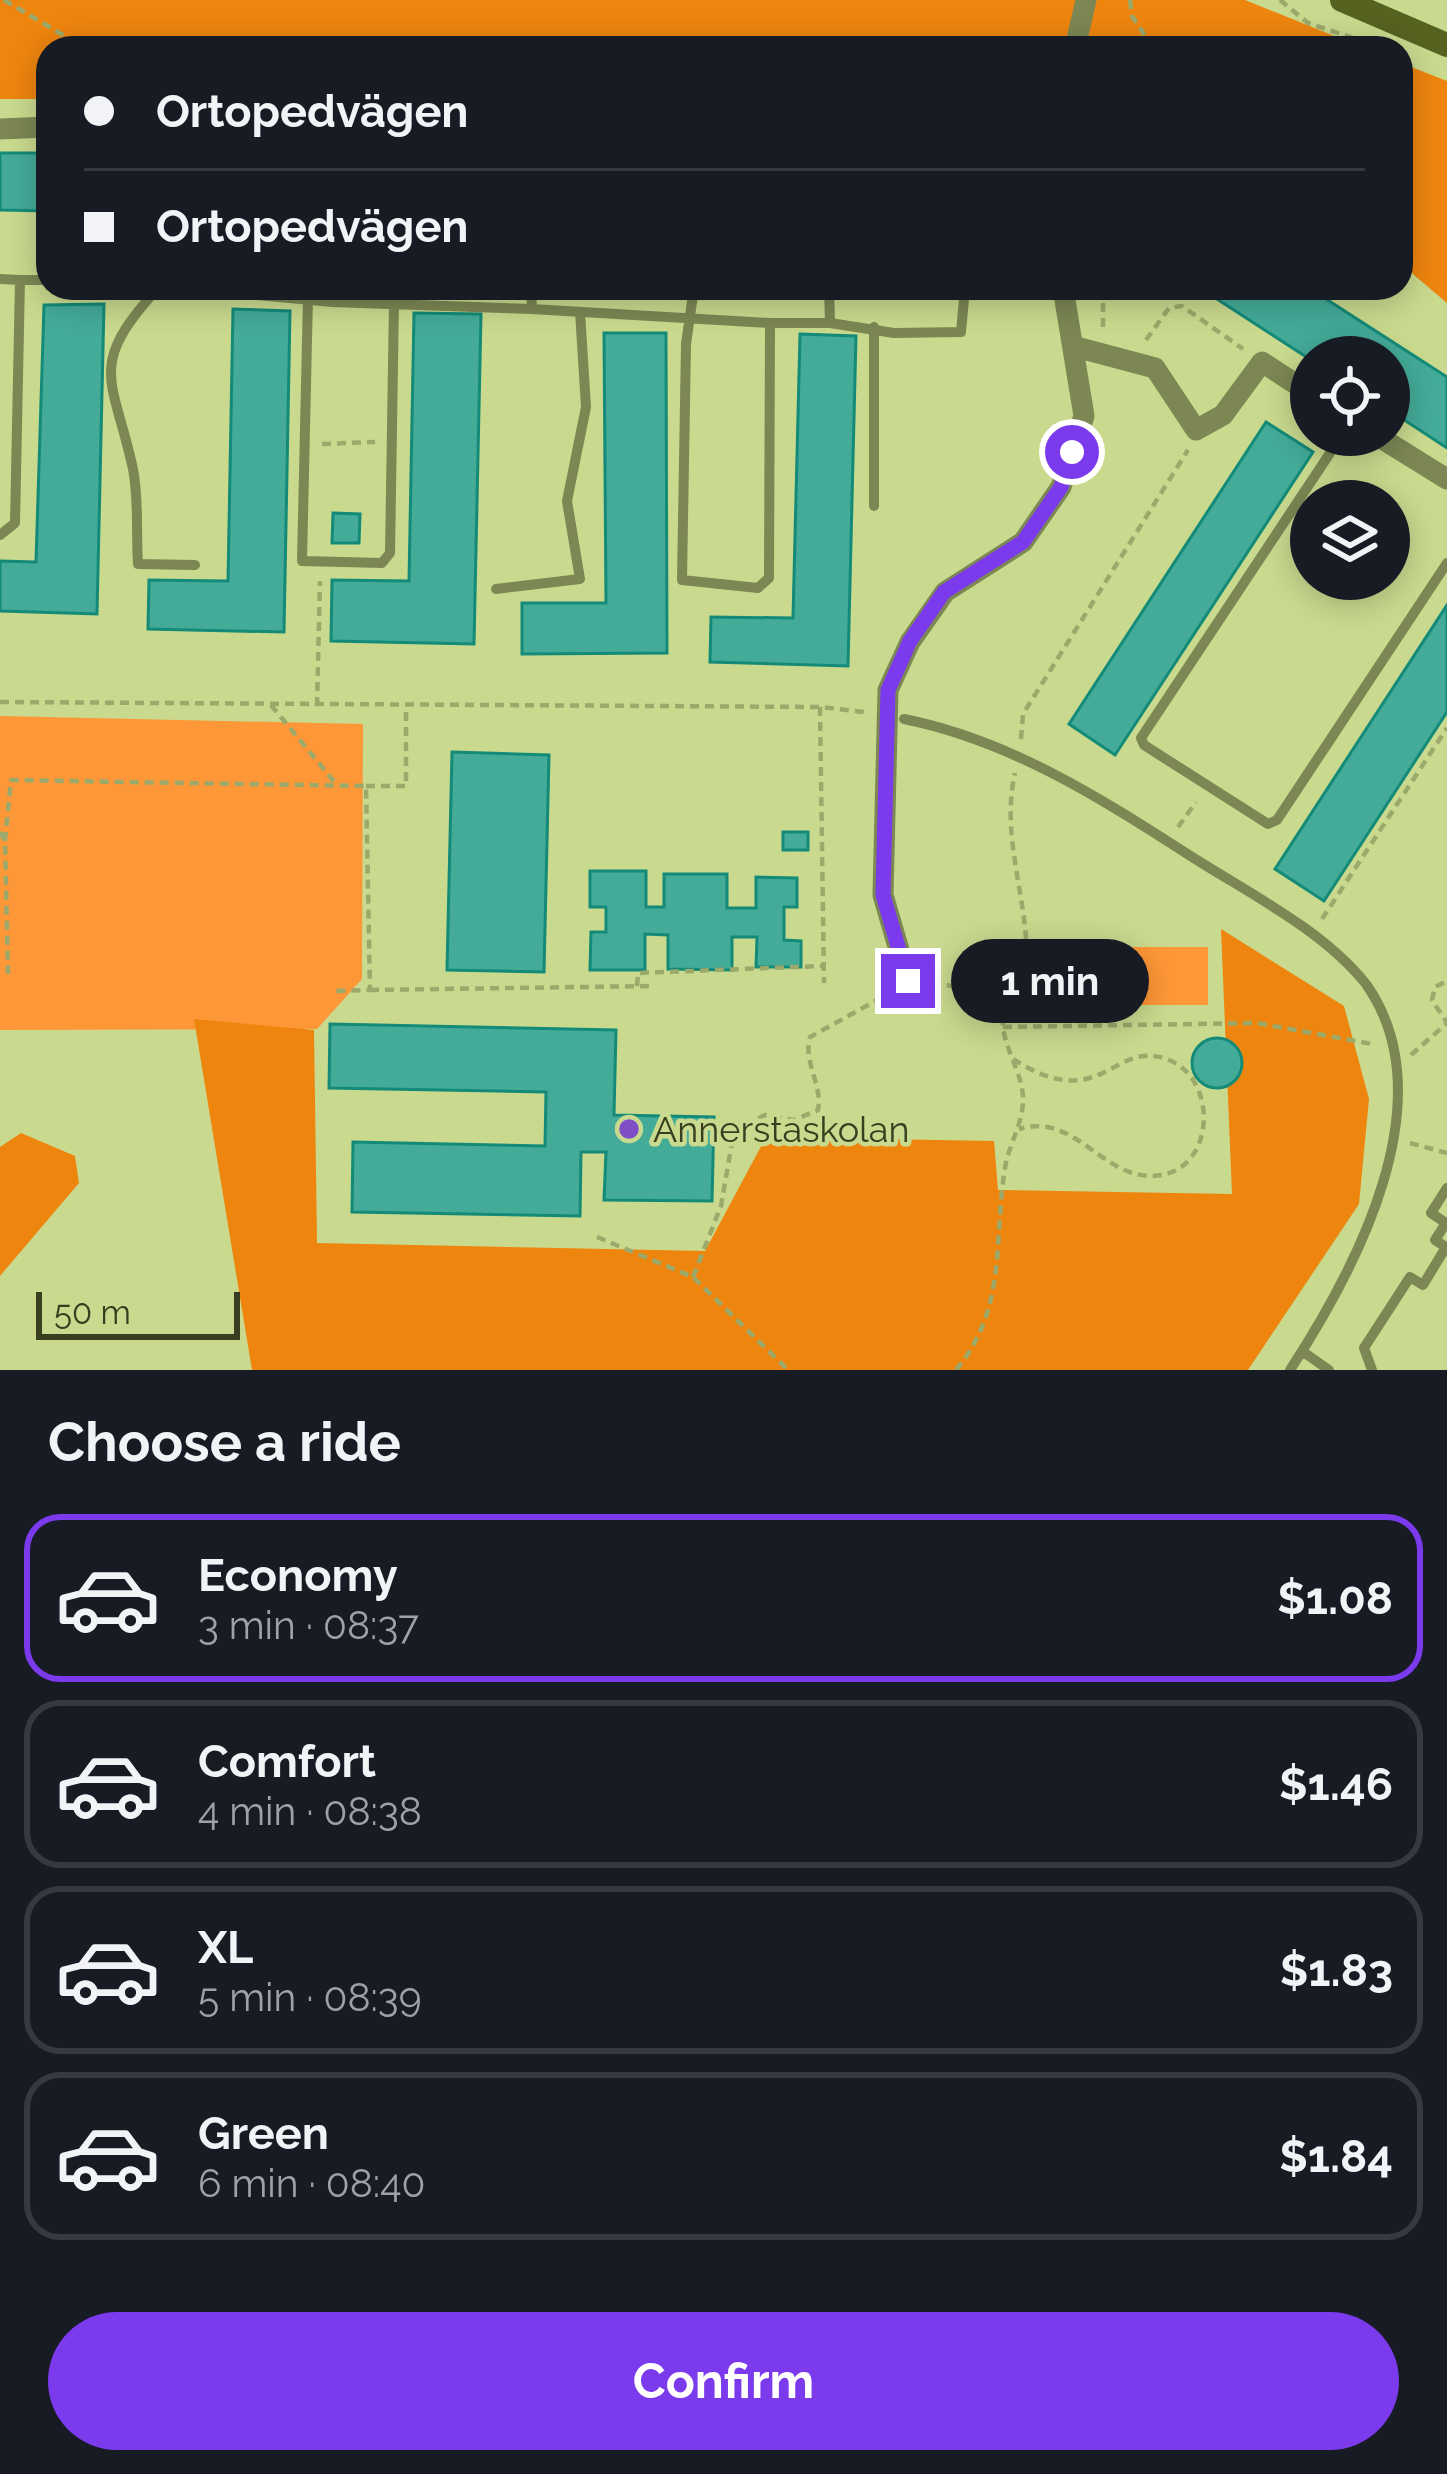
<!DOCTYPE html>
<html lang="en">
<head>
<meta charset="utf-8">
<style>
  :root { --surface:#171b24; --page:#242831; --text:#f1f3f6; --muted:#9ea1a6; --line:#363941; --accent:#7c3aed }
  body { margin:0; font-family:Raleway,sans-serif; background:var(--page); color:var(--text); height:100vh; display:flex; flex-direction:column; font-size:45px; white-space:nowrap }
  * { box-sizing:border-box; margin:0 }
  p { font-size:39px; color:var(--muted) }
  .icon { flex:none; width:66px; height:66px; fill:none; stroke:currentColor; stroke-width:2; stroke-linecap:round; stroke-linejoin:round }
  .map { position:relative; height:1370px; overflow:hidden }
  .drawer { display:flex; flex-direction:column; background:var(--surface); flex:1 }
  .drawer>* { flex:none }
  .top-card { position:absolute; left:36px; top:36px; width:1377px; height:264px; border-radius:36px; box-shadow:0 6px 30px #0003; display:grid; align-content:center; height:264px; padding:0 48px; background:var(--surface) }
  .tools { position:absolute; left:1290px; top:336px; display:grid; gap:24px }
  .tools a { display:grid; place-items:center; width:120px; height:120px; border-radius:50%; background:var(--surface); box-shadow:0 6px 30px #0003; font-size:60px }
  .scale { position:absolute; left:36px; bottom:30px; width:204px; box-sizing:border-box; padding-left:12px; border:6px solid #383e1f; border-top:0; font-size:33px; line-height:42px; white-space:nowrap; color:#383e1f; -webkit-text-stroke:9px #c9da8e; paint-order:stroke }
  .end { position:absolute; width:54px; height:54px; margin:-27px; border:15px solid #7c3aed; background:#fff; box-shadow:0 0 0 6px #fff }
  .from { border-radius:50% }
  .bubble { position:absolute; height:84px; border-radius:42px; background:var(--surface); box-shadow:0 6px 30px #0003; font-size:39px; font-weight:700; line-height:84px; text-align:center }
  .top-card b { display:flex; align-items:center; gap:42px; height:114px; font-size:45px }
  .top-card b+b { border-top:3px solid var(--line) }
  .top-card i { width:30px; height:30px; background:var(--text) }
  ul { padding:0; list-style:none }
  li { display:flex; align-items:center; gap:36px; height:168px; margin:0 24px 18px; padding:0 24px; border:6px solid var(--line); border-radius:36px }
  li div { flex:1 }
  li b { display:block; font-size:45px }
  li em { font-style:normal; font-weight:700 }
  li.active { border-color:var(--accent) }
  li>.icon { width:108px; height:108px; stroke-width:1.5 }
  h2 { padding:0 48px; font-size:54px; line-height:144px }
  .action { display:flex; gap:24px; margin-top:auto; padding:24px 48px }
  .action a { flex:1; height:138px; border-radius:72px; background:var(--accent); color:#fff; font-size:48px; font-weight:700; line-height:138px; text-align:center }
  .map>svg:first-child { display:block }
  .green { fill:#fe9737 }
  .forest { fill:#ee850e }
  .building { fill:#44ab98; stroke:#148a78; stroke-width:3 }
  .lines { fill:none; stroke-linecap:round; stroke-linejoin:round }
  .path { stroke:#9ba96b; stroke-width:4.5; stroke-dasharray:9 6; stroke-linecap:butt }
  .lane { stroke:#7c8753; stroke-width:10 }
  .street { stroke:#7c8753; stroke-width:21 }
  .secondary { stroke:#566220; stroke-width:24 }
  .route { stroke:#7c3aed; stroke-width:15 }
  .poi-dot { fill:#7f4fc7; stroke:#c9da8e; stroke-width:4.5 }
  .labels { text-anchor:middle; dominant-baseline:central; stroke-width:9; stroke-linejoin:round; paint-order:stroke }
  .poi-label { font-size:36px; fill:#383e1f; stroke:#c9da8e; text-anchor:start }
</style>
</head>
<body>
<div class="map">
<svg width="1447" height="1370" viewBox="0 0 1447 1370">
  <rect width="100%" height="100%" fill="#c9da8e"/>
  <path class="green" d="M0 716 363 724 362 979 317 1029 0 1030Z
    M1100 947H1208V1005H1101Z"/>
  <path class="forest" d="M0 0H1245L1364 48H48V99H0Z
    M1401 63 1447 81V303L1401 264Z
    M1221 929 1344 1006 1369 1099 1359 1204 1248 1370H252L194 1019 314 1030 317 1243 705 1251 766 1137 994 1141 998 1190 1232 1194Z
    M21 1133 75 1156 79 1183 0 1276V1147Z"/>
  <path class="building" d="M0 153H48V211L0 210Z
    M1200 288H1309L1447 377V448L1389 410V357L1311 360Z
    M104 304 97 614 0 611V561L36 562 44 305Z
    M233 309 290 311 284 632 148 629 149 580 228 581Z
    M414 313 481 314 474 644 331 641 332 580 409 581Z
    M604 333H666L667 653 522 654V603H606Z
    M800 334 856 336 848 666 710 662 711 617 793 618Z
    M1266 422 1313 452 1115 755 1069 724Z
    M333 513 360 514 359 543H332Z
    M1447 605V712L1324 901 1275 869Z
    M452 752 549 755 544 972 447 970Z
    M783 832H808V850H783Z
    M590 871H646V907H664V874H727V908H756V877L797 878V907H784V940L801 941V967H756L757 937H732V970L668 969V935L645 934V970H590L591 932H606V907H590Z
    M330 1024 616 1030 614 1115 714 1117 712 1201 604 1200 606 1152H581L580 1216 352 1212 353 1142 545 1146 546 1092 329 1088Z
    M1192 1063a25 25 0 1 1 50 0a25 25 0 1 1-50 0Z"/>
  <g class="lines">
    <path class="path" d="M4 0 85 48
      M1130 0 1132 16 1153 48
      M1280 0 1308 23 1380 47
      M1103 288V327
      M1146 340 1169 308 1182 306 1243 349
      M322 444 375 442
      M0 702 820 707 864 712
      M271 705 336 784
      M317 706 320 581
      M820 707 824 983
      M1021 739 1023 714 1188 450
      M366 786H406V707
      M1178 827 1196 802
      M0 832 5 841 8 974
      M5 841 11 780 366 786 370 990 335 991
      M1322 919 1447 728
      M932 982 1006 997
      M637 986 638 973 823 966
      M370 990 652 986
      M1003 1027 1257 1023 1372 1044
      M1411 1055 1447 1023 1432 1000 1435 987 1447 981
      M1013 1059C1103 1117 1112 1037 1169 1060 1217 1079 1216 1165 1162 1175 1104 1185 1078 1111 1019 1129
      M1410 1143 1447 1153
      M597 1237 693 1277 788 1370
      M693 1277 721 1206 734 1131 765 1115 794 1120 818 1110C823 1085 803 1063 810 1037L888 994
      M956 1370C1008 1307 993 1241 1005 1168 1009 1143 1024 1123 1023 1097 1022 1073 1005 1050 1003 1026 1000 994 1028 967 1026 938 1022 884 1002 828 1015 773"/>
    <path class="lane" d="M0 279 20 280
      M158 288C86 367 113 377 133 469 139 499 136 534 138 564L195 565
      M181 288 332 302 532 309
      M531 288 532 309 770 323 769 578 758 588 682 580 686 344 694 288
      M308 297 302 561 382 563 390 553 394 302
      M770 323H830L829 288
      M830 323 894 333 961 332 965 288
      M874 327V506
      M1342 435 1141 738 1144 745 1268 824 1277 820 1447 563
      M0 535 15 523 20 280H48
      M496 589 580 579 567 501 586 407 580 312
      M904 719C1009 740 1099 797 1189 855 1248 893 1322 929 1366 984 1447 1099 1356 1269 1290 1370
      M1302 1351 1329 1370
      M1372 1370 1364 1348 1410 1277 1423 1285 1446 1247 1435 1240 1446 1223 1431 1213 1447 1188"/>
    <path class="street" d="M1075 48 1086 0
      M0 129 48 127
      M1076 347 1155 368 1196 430 1223 415 1262 362 1311 394
      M1376 435 1447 479
      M908 981 883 895 888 690 910 642 945 592 1023 542 1061 487 1084 416 1063 288"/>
    <path class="secondary" d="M1342 0 1447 45"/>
  </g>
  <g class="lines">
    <path class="route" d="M908 981 883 895 888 690 910 641 944 592 1023 542 1061 487 1072 452"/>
  </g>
  <circle class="poi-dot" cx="629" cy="1129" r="12"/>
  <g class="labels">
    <g class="poi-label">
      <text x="653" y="1129">Annerstaskolan</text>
    </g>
  </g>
</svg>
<div class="tools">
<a><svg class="icon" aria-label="locate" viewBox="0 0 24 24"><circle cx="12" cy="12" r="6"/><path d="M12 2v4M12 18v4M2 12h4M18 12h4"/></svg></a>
<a><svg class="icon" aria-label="layers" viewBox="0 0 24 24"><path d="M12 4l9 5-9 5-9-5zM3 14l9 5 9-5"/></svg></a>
</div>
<div class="scale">50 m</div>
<i class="end from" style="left:1072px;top:452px"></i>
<i class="end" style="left:908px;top:981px"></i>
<div class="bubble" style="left:951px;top:939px;width:198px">1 min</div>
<div class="top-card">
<b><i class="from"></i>Ortopedvägen</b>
<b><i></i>Ortopedvägen</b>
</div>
</div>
<section class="drawer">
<h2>Choose a ride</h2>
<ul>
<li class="active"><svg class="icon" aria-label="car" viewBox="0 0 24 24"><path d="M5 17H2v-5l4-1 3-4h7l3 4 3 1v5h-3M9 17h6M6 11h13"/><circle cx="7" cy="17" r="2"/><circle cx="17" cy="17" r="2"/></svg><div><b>Economy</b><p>3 min · 08:37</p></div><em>$1.08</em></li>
<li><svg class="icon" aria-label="car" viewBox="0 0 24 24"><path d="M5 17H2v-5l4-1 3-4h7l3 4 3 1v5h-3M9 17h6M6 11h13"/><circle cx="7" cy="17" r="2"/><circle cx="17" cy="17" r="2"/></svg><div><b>Comfort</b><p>4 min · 08:38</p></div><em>$1.46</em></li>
<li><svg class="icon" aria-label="car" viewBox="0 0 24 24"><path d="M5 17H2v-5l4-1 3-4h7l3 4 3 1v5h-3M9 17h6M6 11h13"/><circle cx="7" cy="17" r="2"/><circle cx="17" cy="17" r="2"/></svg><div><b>XL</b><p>5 min · 08:39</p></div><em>$1.83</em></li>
<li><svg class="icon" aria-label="car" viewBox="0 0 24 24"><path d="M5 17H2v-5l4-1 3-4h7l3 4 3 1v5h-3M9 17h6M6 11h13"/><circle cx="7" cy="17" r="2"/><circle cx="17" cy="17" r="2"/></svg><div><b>Green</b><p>6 min · 08:40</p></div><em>$1.84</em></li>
</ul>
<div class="action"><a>Confirm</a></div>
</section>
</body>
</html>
